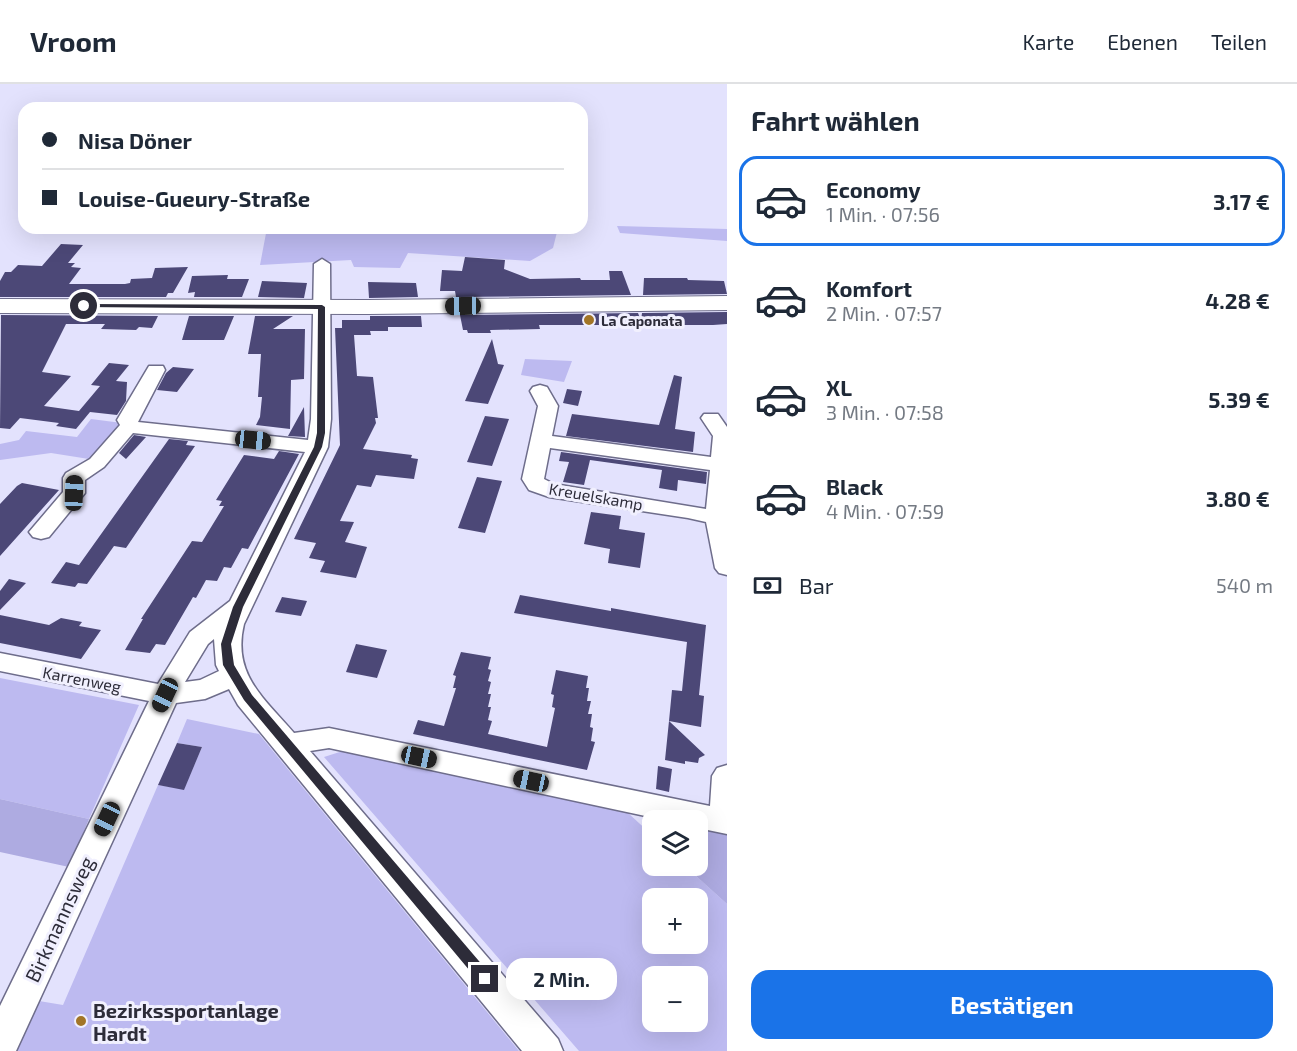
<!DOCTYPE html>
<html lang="de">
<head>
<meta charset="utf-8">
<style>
  :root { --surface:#fff; --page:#f2f2f3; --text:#1f2937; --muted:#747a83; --line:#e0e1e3; --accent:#1a73e8 }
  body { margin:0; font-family:"Exo 2",sans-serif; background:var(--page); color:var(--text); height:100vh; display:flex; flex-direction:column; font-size:22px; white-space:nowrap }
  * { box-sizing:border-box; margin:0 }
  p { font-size:20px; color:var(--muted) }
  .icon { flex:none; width:33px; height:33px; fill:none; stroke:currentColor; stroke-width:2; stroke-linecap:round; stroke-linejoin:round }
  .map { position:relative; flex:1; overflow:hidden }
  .side { display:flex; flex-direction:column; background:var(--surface); width:570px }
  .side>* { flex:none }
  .guide { position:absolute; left:18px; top:18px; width:570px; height:132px; border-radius:18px; box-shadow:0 6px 24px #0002; display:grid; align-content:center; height:132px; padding:0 24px; background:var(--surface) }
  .controls { position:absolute; left:642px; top:726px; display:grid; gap:12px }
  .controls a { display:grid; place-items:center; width:66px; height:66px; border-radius:12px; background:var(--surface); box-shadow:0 6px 24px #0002; font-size:30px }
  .end { position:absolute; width:27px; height:27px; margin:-14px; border:8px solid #2d2c39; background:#fff; box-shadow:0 0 0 3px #fff }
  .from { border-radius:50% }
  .bubble { position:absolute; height:42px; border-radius:18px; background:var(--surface); box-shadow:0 6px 24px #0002; font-size:20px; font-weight:700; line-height:42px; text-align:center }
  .car { position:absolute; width:18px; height:36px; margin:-18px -9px; border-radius:8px; box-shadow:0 0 4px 2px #0007; background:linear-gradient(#222 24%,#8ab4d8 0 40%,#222 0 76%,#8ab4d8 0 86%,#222 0) }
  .guide b { display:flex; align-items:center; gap:21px; height:57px; font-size:22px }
  .guide b+b { border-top:2px solid var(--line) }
  .guide i { width:15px; height:15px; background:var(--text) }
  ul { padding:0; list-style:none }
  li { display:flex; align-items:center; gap:18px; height:90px; margin:0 12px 9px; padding:0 12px; border:3px solid transparent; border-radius:18px }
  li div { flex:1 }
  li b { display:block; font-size:22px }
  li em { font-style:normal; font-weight:700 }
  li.active { border-color:var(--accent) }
  li>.icon { width:54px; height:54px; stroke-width:1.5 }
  h2 { padding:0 24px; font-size:27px; line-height:72px }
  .pay { display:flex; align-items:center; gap:15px; height:66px; padding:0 24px; font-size:22px }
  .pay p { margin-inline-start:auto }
  .primary-button { display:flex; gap:12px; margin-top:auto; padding:12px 24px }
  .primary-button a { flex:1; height:69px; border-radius:18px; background:var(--accent); color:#fff; font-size:24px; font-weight:700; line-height:69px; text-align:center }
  header { display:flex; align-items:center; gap:36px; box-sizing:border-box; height:84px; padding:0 30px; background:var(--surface); border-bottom:2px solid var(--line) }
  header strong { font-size:28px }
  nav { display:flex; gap:33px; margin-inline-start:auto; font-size:21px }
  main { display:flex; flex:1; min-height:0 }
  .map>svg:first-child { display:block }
  .green { fill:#bdbaf0; fill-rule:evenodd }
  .forest { fill:#aeabe1 }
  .building { fill:#4c4877 }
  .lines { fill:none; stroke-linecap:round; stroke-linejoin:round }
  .minor-casing { stroke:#6e6d8b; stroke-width:3 }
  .major-casing { stroke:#6e6d8b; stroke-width:2 }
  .minor { fill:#fff; fill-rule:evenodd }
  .major { fill:#fff; fill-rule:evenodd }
  .route { fill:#2d2c39 }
  .poi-dot { fill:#a27527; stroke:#f1f0fe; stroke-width:2 }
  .labels { text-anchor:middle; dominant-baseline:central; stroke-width:6; stroke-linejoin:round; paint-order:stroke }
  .far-poi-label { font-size:14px; font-weight:bold; fill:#2d2c39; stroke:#f1f0fe; text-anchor:start }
  .street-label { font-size:16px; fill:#2d2c39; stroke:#f1f0fe }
  .near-street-label { font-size:20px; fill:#2d2c39; stroke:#f1f0fe }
  .near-poi-label { font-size:20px; font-weight:bold; fill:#2d2c39; stroke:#f1f0fe; text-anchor:start }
</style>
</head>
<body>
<header>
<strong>Vroom</strong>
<nav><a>Karte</a><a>Ebenen</a><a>Teilen</a></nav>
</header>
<main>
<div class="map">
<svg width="727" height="967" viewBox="0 0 727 967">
  <rect width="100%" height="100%" fill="#e3e2fd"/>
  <path class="green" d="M617 142 727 145V157L620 149Z
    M267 144H558L553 164 530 177 408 169 400 184 354 183 351 176 260 181Z
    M525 275 572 277 564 298 521 291Z
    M91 335 122 339 89 375 51 369 0 376V360L19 356 26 347 77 353Z
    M0 594 139 621 89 735 0 715Z
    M187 635 259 650 519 967H14L39 917 63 921 158 701 184 705 202 663 177 659Z
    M349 665 627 728 652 751V782H685L727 820V967H579L324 673ZM652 814H698V860H652ZM652 892H698V938H652Z"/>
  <path class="forest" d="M0 715 89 735 69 783 0 768Z
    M698 743 727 749V820L685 782H698Z"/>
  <path class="building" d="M61 160 83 161 68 179H75L71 183 81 184 69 200H125L130 199 131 195 152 194 155 184 188 183 173 209H168L166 213H0V197L5 188H11L18 181 42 182Z
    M465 173 505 176 504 185 530 195 580 194 581 196H610L609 187H622L631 211 456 213 455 207H440L442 186 462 187Z
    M228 191 227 195H249L242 213H194L195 208 188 209 192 192Z
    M644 194H687L688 196 724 197 727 210 643 211Z
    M262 197 307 199 304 214 258 213Z
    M368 198 416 199 418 213 369 214Z
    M727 228V240L713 241H539L540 245 490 246 491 249H468L467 246H463L460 231 638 229 641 237 642 229Z
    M1 231 158 232 152 244 139 243 136 246 101 245 105 240H66L42 288 71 292 44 322 79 327 100 302 91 301 109 279 129 281 116 297 127 298 126 317 117 331 90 328 76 345 56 342 59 339 20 334 10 345 0 344Z
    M189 232H234L224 256H182Z
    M255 232H293L273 245H305L304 295 291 296 290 345 256 341 260 333 262 313H258L261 270H248Z
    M370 232H421L422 243H388V247H370L371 251H354L357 292 373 293 378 334H375L376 339 363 365 412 371 411 374 418 375 414 395 376 391 371 403 357 401 340 437 354 438 345 458 367 463 356 494 320 488 325 477 309 474 316 459 294 455 340 361 335 244H342V236H370Z
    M492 255 498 280 504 281 488 320 465 317Z
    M173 283 194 285 177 308 157 306 166 289Z
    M674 291 682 293 675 345 695 348 693 368 566 352 572 330 659 341Z
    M567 305 582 307 578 322 563 319Z
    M304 323 305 353 288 352Z
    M485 332 509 335 492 382 467 378Z
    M134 351 146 353 126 375 119 369Z
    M169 355 188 357 186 361 195 362 126 464 114 462 87 500 78 499 75 503 51 499 66 478 79 481Z
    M279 367 299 370 248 465 242 464 231 484 224 483 217 497 206 496 196 514 193 513 165 561 156 560 150 569 125 566 143 535H141L192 457 202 458 224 422H219L222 417 216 416 244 371 274 375Z
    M561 368 707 388 706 400 678 396 677 407 659 404 662 386 590 376 584 401 563 398 569 378 559 377Z
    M477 393 502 397 485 449 458 444Z
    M22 399 59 406 0 472V420L17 402Z
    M591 428 621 432 619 445 645 449 640 484 608 479 610 465 584 460Z
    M9 495 26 499 0 526V507Z
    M520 511 611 527V524L706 541 699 611 704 612 701 643 669 637 672 606 682 607 687 558 514 529Z
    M282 513 307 517 301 532 275 528Z
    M0 531 49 541 61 534 82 538 79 542 101 546 81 575 0 559Z
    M356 560 387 566 377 594 346 588Z
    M461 568 491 573 488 585 491 586 488 597 491 598 488 610H491L488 623H491L488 636 492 637 488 650 547 663 555 624 552 623 554 611 551 610 556 586 588 592 586 604H589L587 617H591L588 630H592L590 643 593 644 591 657 595 658 587 686 413 650 418 636 444 642 456 604H453L456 592 453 591Z
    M669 637 705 671 699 674 698 679 685 677V680L665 676Z
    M177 659 202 663 184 706 158 701Z
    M658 682 672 685 669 708 656 705Z"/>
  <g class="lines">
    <defs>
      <path id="minor" d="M322 175 330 180 331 335 328 363 244 540C232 590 263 613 294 649L329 644 710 722 712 692 717 684 727 681V750L698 744V736H664L329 664 310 667 558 955 563 967H522L238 621 229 605 205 615 176 619 16 967H0V922L149 617 0 587V569L158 600 190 548 230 517 305 368 133 349 104 383 85 396V409L49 453 41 455 33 453 29 448 63 408V394L66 389 90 375 120 341 117 336 149 282H163L165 286 138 338 308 356 311 335 314 180ZM214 555 216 581 219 587 200 596 185 598 208 560Z
        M540 301 547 303 558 322 552 352 711 373 713 352 701 334 704 330H718L727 343V491L719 489 715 484 706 438 688 434 549 413 529 406 522 395 538 322 530 307 533 303ZM550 364 710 386 706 425 554 400 544 395Z"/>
      <path id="major" d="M727 212V226L368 230 0 229V215L368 216Z"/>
    </defs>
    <use href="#minor" class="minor-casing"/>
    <use href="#major" class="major-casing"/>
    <use href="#minor" class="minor"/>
    <use href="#major" class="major"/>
  </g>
  <path class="route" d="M84 220 322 221 325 223V349L322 363 243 523 231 560 234 581 252 611 490 890 492 895 490 899 485 901 480 899 244 616 223 581 221 560 233 523 314 363 317 349 318 225 82 223Z"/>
  <g class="poi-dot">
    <circle cx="589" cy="236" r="6"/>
    <circle cx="81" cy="937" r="6"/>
  </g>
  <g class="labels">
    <g class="far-poi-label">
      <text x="601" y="236">La Caponata</text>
    </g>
    <g class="street-label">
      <text transform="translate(596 412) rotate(10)">Kreuelskamp</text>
      <text transform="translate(82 595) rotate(11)">Karrenweg</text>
    </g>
    <g class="near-street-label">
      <text transform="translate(59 835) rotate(-65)">Birkmannsweg</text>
    </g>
    <g class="near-poi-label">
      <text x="93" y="926">Bezirkssportanlage<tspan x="93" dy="23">Hardt</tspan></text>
    </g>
  </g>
</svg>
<div class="controls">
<a><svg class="icon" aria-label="layers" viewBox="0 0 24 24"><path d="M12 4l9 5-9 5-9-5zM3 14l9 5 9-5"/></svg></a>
<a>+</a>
<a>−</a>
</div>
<i class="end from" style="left:84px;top:222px"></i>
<i class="end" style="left:485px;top:895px"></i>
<div class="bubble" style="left:506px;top:874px;width:111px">2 Min.</div>
<i class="car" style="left:463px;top:222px;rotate:269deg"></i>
<i class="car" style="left:253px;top:356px;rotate:96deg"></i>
<i class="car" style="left:74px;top:409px;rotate:2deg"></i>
<i class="car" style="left:165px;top:611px;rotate:205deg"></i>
<i class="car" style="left:419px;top:673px;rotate:102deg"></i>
<i class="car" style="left:531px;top:697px;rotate:282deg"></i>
<i class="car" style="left:107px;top:735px;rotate:205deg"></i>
<div class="guide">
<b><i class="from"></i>Nisa Döner</b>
<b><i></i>Louise-Gueury-Straße</b>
</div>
</div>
<section class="side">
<h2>Fahrt wählen</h2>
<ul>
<li class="active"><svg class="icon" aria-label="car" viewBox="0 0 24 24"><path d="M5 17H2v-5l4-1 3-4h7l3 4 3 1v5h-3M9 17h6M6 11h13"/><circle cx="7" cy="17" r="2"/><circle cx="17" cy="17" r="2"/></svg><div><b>Economy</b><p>1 Min. · 07:56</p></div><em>3.17 €</em></li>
<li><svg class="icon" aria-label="car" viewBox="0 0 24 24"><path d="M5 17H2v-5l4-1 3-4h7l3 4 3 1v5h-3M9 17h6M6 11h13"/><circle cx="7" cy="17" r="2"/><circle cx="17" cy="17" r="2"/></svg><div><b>Komfort</b><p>2 Min. · 07:57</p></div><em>4.28 €</em></li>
<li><svg class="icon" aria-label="car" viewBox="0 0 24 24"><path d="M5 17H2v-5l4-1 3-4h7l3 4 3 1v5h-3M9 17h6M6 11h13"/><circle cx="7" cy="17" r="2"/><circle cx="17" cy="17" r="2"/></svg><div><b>XL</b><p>3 Min. · 07:58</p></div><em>5.39 €</em></li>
<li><svg class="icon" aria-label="car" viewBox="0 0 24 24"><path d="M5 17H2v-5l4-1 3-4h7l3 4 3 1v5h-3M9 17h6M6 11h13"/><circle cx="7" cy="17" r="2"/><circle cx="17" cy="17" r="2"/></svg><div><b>Black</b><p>4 Min. · 07:59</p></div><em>3.80 €</em></li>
</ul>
<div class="pay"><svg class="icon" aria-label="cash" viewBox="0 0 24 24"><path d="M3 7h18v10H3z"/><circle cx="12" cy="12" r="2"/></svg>Bar<p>540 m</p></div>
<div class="primary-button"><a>Bestätigen</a></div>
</section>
</main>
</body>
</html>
